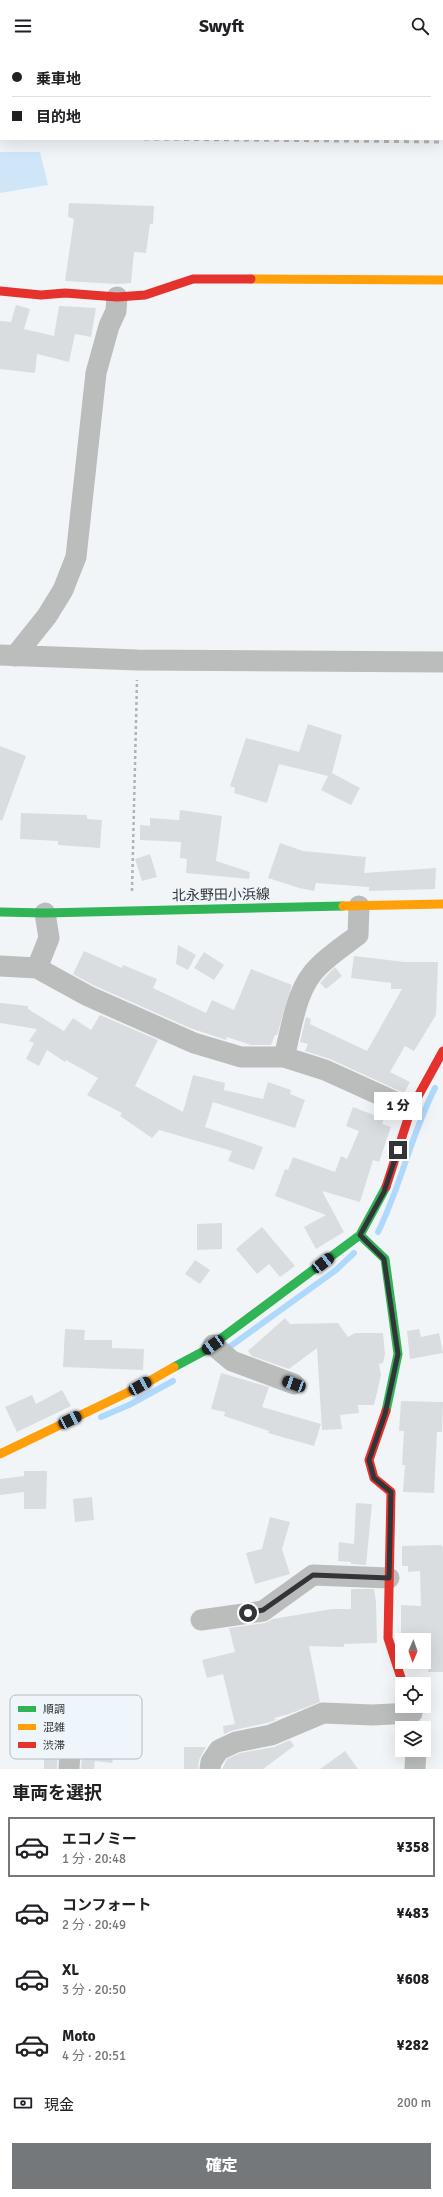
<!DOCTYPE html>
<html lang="ja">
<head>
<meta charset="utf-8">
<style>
  :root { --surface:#fff; --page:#f6f6f6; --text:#202124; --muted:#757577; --line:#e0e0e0; --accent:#75787b }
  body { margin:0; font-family:Signika,"Noto Sans JP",sans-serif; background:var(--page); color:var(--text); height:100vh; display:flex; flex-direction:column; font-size:15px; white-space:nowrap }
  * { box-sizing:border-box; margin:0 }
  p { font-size:13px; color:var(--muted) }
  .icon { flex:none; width:22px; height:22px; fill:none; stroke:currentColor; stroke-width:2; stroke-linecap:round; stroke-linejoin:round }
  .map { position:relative; height:1717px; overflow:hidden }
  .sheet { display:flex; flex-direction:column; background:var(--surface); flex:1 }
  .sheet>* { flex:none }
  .banner { position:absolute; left:0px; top:0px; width:443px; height:88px; box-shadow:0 4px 16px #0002; display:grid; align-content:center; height:88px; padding:0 12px; background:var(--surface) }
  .needle { width:26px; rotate:182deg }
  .buttons { position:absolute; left:395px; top:1581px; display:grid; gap:8px }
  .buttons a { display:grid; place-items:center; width:36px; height:36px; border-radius:0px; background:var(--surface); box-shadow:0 4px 16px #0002; font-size:20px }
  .end { position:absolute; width:18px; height:18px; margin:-9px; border:5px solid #323537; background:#fff; box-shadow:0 0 0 2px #fff }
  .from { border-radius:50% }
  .bubble { position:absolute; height:28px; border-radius:0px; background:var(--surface); box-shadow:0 4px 16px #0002; font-size:13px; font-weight:800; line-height:28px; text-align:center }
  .car { position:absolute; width:12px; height:24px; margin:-12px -6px; border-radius:5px; box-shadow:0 0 3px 1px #0007; background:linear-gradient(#222 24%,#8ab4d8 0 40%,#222 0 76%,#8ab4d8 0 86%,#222 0) }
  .banner b { display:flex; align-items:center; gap:14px; height:38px; font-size:15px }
  .banner b+b { border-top:1px solid var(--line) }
  .banner i { width:10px; height:10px; background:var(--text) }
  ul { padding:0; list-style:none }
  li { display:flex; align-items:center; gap:12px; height:60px; margin:0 8px 6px; padding:0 4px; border:2px solid transparent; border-radius:0px }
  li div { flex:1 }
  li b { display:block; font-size:15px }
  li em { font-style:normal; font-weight:800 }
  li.active { border-color:var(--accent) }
  li>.icon { width:36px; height:36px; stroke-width:1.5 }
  h2 { padding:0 12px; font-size:18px; line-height:48px }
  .pay { display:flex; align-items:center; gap:10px; height:44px; padding:0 12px; font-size:15px }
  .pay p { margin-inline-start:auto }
  .button { display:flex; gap:8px; margin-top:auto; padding:8px 12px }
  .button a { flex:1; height:46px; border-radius:0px; background:var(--accent); color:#fff; font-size:16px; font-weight:800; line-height:46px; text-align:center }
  header { display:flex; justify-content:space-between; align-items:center; height:52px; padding:0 12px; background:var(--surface); font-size:18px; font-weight:800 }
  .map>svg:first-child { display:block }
  .green { fill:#cfe6f9 }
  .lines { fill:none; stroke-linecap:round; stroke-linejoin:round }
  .stream { stroke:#afd9fc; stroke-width:6 }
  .building { fill:#dadde0 }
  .path { stroke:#b0b3b4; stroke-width:2.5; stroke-dasharray:3 3; stroke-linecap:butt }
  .street { stroke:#bbbcbc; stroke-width:21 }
  .fast { stroke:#30b455; stroke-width:9 }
  .slow { stroke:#ff9f0a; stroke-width:9 }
  .jam { stroke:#e5322d; stroke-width:9 }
  .rail { stroke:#b4b5b7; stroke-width:3; stroke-dasharray:5 5; stroke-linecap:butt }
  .route { stroke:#323537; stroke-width:5 }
  .labels { text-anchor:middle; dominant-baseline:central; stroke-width:3.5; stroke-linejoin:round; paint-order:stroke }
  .street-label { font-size:14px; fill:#323537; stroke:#eef5fb }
  .key { fill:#eef5fb; stroke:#b6bbc0; stroke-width:1 }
  .key-label { font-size:11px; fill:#323537 }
</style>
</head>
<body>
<header><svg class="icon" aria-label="menu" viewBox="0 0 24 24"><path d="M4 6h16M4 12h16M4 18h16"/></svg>Swyft<svg class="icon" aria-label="search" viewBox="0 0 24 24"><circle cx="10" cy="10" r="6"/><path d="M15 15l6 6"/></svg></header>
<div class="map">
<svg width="443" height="1717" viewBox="0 0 443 1717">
  <rect width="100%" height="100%" fill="#f1f5f8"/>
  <path class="green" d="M0 100H40L48 133 0 141Z"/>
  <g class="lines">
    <path class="stream" d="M378 1180C401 1134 411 1082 435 1036
      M228 1296 336 1218 354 1201
      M101 1365 129 1353 173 1329"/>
  </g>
  <path class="building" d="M69 151 154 154 153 172H150L146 201 134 200 131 231 117 232 65 229 74 167 68 165Z
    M16 253 30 257 24 277 54 284 59 254 96 256 91 285 75 282 69 310 37 302 35 321 0 317V269L11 270Z
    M308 672 342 683 332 721 360 736 351 753 321 738 328 724 279 712 267 751 234 741 235 736 230 734 246 686 299 700Z
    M0 694 26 704 2 769 0 768Z
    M180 758 222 764 216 809 250 820 249 827 186 821 187 807 180 806 181 790 140 788V773L150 774V766L179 768Z
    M21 761 87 763V767L102 768 100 796 58 793V789L20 787Z
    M280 791 303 799 366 805 364 821 436 816 435 837 369 839V835L316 831 314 839 299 836 268 826Z
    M150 802 157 825 142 829 135 807Z
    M178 893 196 903 188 918 176 912Z
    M84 899 122 916 123 913 157 927 153 936 206 961 212 948 234 958 251 917 292 933 277 983H275L271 993H251L227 985 226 988 190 976 93 933 73 922Z
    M204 900 224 913 214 928 194 916Z
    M354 904 405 910H438L436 963 414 999 405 994 390 1020 410 1030 404 1041 330 1007 305 999 308 992 300 990 306 965 311 967 310 972 367 999 402 937H391V931L351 926Z
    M335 915 342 924 326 937 320 931Z
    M0 951 28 954V957L64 979 73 966 91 978 100 963 158 988 135 1034 183 1060 193 1023 225 1031 224 1038 263 1047 268 1030 291 1038 290 1042 305 1048 295 1076 213 1050 205 1075 263 1095 254 1118 228 1109 232 1099 159 1078 152 1086 120 1064 122 1061 87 1043 98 1026 66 1008 65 1010 47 998 39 1014 26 1007 34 991 29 989 37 977 0 971Z
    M353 1055 384 1067 382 1072 391 1075 379 1110 373 1108 360 1150 322 1139 344 1180 316 1197 304 1175 326 1163 275 1144 285 1117 288 1118 293 1105 335 1120 341 1104 347 1107 359 1079 346 1074Z
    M222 1171V1197L197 1198V1172Z
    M262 1175 295 1214 280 1225 269 1212 257 1222 236 1197Z
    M195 1208 210 1218 200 1232 185 1222Z
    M285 1266 290 1272 338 1271 348 1285 355 1281H383L385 1302 383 1311 379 1312 381 1323 374 1353H358L359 1361 340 1363 342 1377 322 1378 317 1296 289 1317 252 1304 248 1299Z
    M65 1277 85 1278 84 1288H112V1296L144 1297 143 1318 63 1315Z
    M419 1277 421 1285 439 1281 443 1301 410 1307 407 1279Z
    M221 1321 269 1335 262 1355 321 1372 314 1394 268 1381 269 1379 224 1364 225 1360 211 1357Z
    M62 1338 71 1354 17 1380 5 1355 32 1343 36 1352Z
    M401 1349 443 1350 442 1380H437L434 1441 403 1440 405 1413H402L404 1379H399Z
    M24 1419H47L46 1457H24V1440L0 1443V1427L24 1424Z
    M92 1445 94 1468 75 1470 73 1447Z
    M356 1451 372 1452 366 1513 351 1512V1510L338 1509 339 1490 354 1492Z
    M270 1465 290 1470 282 1497 290 1522 255 1532 246 1501 262 1497Z
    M441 1493 443 1495V1620H428V1584H401V1553L421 1554 420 1519 408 1520V1514H402V1494Z
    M351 1537H374L376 1550 377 1591 344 1592V1595L309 1594 320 1650 289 1662 274 1666 276 1668 267 1671 234 1678 224 1682 223 1674 235 1672 223 1622 207 1626 202 1608 235 1600 229 1576 265 1571 273 1567 332 1557H351Z
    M87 1676 119 1684 112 1711 95 1709 94 1717H81L83 1683H85Z
    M54 1682H59L57 1717H44V1700L51 1701Z
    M290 1688 294 1694 263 1717H222L227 1707 240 1701 274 1695Z
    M184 1695H206L199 1708 198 1717H184Z
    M345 1699 358 1717H320Z"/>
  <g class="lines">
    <path class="path" d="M132 839 137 628"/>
    <path class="street" d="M0 603 137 608 443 610
      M15 604 47 564 63 538 76 505 96 321 109 274 116 259 117 245
      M0 914 37 916 88 944 194 991 241 1005H284L325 1018 411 1057
      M37 916 49 886 45 861
      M284 1005C292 975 296 935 319 914 331 902 345 893 358 883L359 854
      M213 1293 232 1309 294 1332
      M201 1568 263 1559 313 1523 389 1526
      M69 1717 71 1681
      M210 1717 211 1710 219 1698 236 1690 271 1683 323 1661 372 1663 412 1661
      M415 1717 416 1698"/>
    <path class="fast" d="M0 860 45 861 343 854
      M360 1183 385 1207 398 1302 386 1359
      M174 1315 204 1299 360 1183 386 1135"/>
    <path class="slow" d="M251 227 443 228
      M343 854 443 852
      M0 1402 141 1334 174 1315"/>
    <path class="jam" d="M0 239 41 243 65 241 117 245 145 243 193 227H251
      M386 1135 411 1057 443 999
      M386 1359 369 1408 374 1426 391 1440 388 1586 403 1632"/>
    <path class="rail" d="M0 85H1
      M144 87 443 90"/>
  </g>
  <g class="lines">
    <path class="route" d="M248 1561 263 1558 313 1523 389 1526 391 1440 374 1426 369 1408 385 1362 398 1302 384 1207 360 1183 384 1140 398 1098"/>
  </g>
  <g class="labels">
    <g class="street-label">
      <text transform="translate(221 843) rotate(-1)">北永野田小浜線</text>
    </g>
  </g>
  <rect x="10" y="1643" width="132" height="64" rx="6" class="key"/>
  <rect x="18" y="1654" width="18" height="6" fill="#30b455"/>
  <rect x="18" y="1672" width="18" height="6" fill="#ff9f0a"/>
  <rect x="18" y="1690" width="18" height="6" fill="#e5322d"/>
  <g class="key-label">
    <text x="43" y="1661">順調</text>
    <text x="43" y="1679">混雑</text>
    <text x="43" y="1697">渋滞</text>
  </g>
</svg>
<div class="buttons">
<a><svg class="needle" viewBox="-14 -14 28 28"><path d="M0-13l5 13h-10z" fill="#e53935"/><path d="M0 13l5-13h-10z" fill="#757577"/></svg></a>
<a><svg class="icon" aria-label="locate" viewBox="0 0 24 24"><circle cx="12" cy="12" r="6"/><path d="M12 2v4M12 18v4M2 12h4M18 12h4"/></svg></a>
<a><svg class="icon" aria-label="layers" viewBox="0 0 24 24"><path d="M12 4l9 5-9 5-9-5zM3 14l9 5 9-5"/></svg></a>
</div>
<i class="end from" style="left:248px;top:1561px"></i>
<i class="end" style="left:398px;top:1098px"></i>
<div class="bubble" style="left:374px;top:1040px;width:48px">1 分</div>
<i class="car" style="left:323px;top:1211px;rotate:52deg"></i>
<i class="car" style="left:213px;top:1293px;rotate:235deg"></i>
<i class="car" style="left:294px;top:1332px;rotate:290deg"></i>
<i class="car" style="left:140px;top:1334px;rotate:61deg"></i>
<i class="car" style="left:70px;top:1368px;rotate:64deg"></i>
<div class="banner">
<b><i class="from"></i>乗車地</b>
<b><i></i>目的地</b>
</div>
</div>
<section class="sheet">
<h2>車両を選択</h2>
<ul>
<li class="active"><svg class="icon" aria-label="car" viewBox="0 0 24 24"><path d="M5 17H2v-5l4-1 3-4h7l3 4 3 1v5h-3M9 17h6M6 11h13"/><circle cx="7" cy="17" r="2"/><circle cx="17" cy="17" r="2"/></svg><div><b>エコノミー</b><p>1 分 · 20:48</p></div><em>¥358</em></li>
<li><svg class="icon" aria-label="car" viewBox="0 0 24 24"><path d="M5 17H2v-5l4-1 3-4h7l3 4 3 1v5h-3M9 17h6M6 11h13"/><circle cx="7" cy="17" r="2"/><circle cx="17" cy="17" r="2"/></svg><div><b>コンフォート</b><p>2 分 · 20:49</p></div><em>¥483</em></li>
<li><svg class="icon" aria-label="car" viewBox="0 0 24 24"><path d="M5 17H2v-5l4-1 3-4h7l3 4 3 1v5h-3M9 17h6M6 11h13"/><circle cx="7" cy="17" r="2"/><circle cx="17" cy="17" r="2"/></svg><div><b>XL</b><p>3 分 · 20:50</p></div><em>¥608</em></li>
<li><svg class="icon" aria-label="car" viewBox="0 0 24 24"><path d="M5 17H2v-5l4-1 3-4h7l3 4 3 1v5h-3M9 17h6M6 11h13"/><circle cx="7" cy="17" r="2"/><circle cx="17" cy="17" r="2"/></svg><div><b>Moto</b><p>4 分 · 20:51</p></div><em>¥282</em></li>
</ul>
<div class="pay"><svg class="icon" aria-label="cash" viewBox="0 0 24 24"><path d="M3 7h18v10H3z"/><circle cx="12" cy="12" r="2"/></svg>現金<p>200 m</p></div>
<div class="button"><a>確定</a></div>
</section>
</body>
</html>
